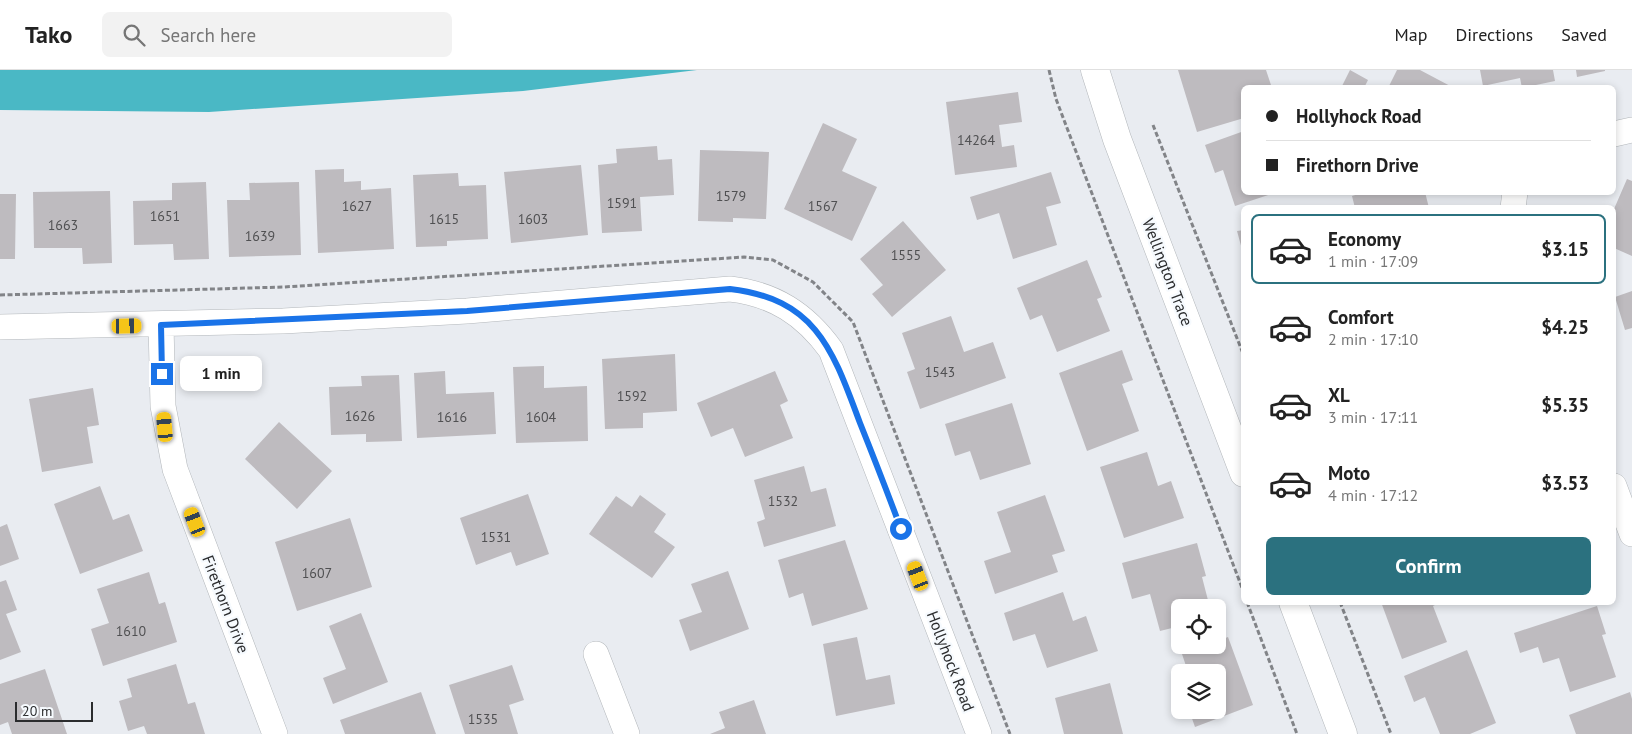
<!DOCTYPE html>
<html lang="en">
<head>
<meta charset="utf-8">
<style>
  :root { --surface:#fff; --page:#f2f2f2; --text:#222; --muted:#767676; --line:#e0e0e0; --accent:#2b717f }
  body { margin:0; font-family:"PT Sans",sans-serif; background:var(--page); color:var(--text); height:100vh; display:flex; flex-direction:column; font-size:19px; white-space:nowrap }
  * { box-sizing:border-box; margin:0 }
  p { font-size:16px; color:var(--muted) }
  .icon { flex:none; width:28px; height:28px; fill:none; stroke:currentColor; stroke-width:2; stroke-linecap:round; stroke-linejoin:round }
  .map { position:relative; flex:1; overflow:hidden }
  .sheet { position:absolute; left:1241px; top:135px; width:375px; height:400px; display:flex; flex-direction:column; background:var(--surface); border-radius:8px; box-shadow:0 2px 8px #0003 }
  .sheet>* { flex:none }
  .top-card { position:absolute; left:1241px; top:15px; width:375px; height:110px; border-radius:8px; box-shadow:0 2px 8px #0003; display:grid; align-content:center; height:110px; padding:0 25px; background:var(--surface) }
  .tools { position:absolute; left:1171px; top:529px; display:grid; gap:10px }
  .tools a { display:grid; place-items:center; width:55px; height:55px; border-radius:8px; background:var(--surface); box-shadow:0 2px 8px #0003; font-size:25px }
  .scale { position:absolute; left:15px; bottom:12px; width:78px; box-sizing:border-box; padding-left:5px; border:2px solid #2b2c2e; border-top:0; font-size:14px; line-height:18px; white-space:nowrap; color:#2b2c2e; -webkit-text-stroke:4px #f6fafe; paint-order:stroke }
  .end { position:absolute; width:22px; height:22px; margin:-11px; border:6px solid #1a73e8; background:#fff; box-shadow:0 0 0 2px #fff }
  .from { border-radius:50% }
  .bubble { position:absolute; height:35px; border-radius:8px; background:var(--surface); box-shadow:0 2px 8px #0003; font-size:16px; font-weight:600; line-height:35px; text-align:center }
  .car { position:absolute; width:15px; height:30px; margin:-15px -8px; border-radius:6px; box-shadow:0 0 4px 1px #0007; background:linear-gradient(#f5c518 24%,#345 0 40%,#f5c518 0 76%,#345 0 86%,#f5c518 0) }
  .top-card b { display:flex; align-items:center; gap:18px; height:48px; font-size:19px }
  .top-card b+b { border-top:1px solid var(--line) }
  .top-card i { width:12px; height:12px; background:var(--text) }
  ul { padding:9px 0 0; list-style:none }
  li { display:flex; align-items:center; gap:15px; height:70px; margin:0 10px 8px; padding:0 15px; border:2px solid transparent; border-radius:8px }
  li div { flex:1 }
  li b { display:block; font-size:19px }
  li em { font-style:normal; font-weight:600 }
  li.current { border-color:var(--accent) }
  li>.icon { width:45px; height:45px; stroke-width:1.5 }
  .action { display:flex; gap:10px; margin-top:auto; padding:10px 25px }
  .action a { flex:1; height:58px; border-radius:8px; background:var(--accent); color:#fff; font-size:20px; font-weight:600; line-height:58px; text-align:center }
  header { display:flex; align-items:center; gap:30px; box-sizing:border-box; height:70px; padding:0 25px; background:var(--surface); border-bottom:1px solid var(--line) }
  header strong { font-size:24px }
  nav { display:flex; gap:28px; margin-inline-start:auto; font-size:18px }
  .search { width:350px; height:45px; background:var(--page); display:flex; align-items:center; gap:12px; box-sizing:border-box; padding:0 18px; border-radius:8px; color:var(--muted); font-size:19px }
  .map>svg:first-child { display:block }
  .water { fill:#4ab8c5 }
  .building { fill:#bebbbf }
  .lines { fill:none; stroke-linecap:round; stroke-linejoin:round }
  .street-casing { stroke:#b3b7bb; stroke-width:26 }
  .secondary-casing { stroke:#b3b7bb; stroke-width:29 }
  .path { stroke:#828488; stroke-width:3; stroke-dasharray:5 2.5; stroke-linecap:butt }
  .street { stroke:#fff; stroke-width:25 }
  .secondary { stroke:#fff; stroke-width:28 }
  .route { stroke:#1a73e8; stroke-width:6 }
  .labels { text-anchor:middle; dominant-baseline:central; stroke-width:4.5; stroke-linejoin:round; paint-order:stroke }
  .number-label { font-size:14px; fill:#505052 }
  .street-label { font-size:16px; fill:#2b2c2e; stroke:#f6fafe }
</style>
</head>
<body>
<header>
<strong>Tako</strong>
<div class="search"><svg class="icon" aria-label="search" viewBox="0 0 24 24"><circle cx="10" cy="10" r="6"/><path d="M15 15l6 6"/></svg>Search here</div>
<nav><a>Map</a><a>Directions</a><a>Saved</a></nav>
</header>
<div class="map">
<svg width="1632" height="664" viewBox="0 0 1632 664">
  <rect width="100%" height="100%" fill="#e9ecf1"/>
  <path class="water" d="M0 0H697L523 21 209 42 0 40Z"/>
  <path class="building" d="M1178 0H1266L1272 18H1244V48L1197 62Z
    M1350 0 1368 10 1364 18H1341Z
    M1397 0H1420L1454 18H1388Z
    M1480 0H1553L1555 11 1522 18 1520 8 1483 16Z
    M1576 0H1605V1L1577 7Z
    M1018 22 1022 52 999 55 1002 77 1014 75 1017 97 955 105 946 32Z
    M823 53 857 69 842 101 877 117 852 171 784 139Z
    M1244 61V122L1274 123 1235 136 1223 100 1215 103 1205 75Z
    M657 76 658 90 672 89 674 125 640 127 642 161 602 163 598 95 617 93 616 79Z
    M700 80 769 82 766 149 733 148V152L698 151Z
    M581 95 588 165 511 173 504 102Z
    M344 99V112L361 111V120L391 118 394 179 318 183 315 100Z
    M1051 102 1061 133 1046 137 1057 175 1013 189 999 143 977 150 970 127Z
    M458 103 459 116 486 115 488 169 447 171V176L416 177 413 105Z
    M1627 109 1632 111V186L1614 178V139Z
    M206 112 209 189 174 190 173 174 134 175 133 131 172 130V113Z
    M299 112 301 185 229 187 227 130H250L249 113Z
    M110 121 112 193 83 194 82 178H34L33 122Z
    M1365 122H1425L1429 138H1355L1352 126Z
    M0 124H16L15 189H0Z
    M903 151 946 200 892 247 872 224 883 215 860 189Z
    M1244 160V182L1243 183 1237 161Z
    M1087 190 1102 227 1097 229 1110 261 1057 282 1042 245 1030 250 1017 218Z
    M1632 221V258L1625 260 1615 227Z
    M951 246 964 282 993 272 1006 308 920 339 907 302 915 299 902 263Z
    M1122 280 1133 310 1122 314 1139 361 1087 381 1059 303Z
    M675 284 677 341 643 343V358L605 359 602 289Z
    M544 296V318L587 316 588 371 516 373 513 297Z
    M445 301 446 324 494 322 496 364 417 368 414 303Z
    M775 301 788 331 780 335 793 368 745 387 733 358 711 367 697 333Z
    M399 305 402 371 366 372V364L331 365 329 317 362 316 361 306Z
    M93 318 99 355 87 357 93 393 42 402 29 329Z
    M1012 333 1031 394 980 410 970 381 955 386 945 354Z
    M279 352 332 401 297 439 245 389Z
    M1147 382 1158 416 1171 411 1184 448 1124 468 1100 397Z
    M804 396 811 422 826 418 836 456 764 477 757 452 765 449 754 410Z
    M100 416 113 450 129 444 143 481 80 504 54 434Z
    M528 424 549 484 516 496 511 482 476 495 460 448Z
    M640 425 666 444 654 462 675 477 652 508 589 464 616 426 632 437Z
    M1045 425 1065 481 1052 485 1058 502 995 524 984 491 1011 482 997 442Z
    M350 448 372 517 297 541 275 472Z
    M7 454 19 489 0 496V457Z
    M845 470 868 539 812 556 803 523 789 528 778 490Z
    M1197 473 1206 506 1202 507 1210 538H1180V556L1160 561 1150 524 1132 529 1122 493Z
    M728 501 749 559 690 581 679 550 702 542 691 514Z
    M149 502 159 534 165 532 177 572 103 596 91 559 109 553 97 519Z
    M6 510 17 540 6 544 21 582 0 590V512Z
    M1063 522 1073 551 1086 546 1098 581 1047 598 1035 564 1013 571 1004 543Z
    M1381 532H1441L1433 536 1447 572 1402 589Z
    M1597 536 1606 564 1602 565 1616 607 1570 622 1559 588 1543 593 1538 577 1520 583 1514 563Z
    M361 543 388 612 333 634 323 608 346 599 329 556Z
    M857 567 866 610 890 605 895 634 836 646 823 574Z
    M1228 567 1253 635 1195 657 1189 640H1218V602H1188L1182 584 1207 575H1218V571Z
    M1467 580 1496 653 1470 664H1440L1425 627 1414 632 1404 606Z
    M176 594 188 634 195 632 205 664H147L144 656 128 661 119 631 132 627 127 609Z
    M512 595 524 630 509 635 518 664H465L449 615Z
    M45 599 67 664H12L8 652 0 655V614Z
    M1110 613 1123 664H1064L1055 628Z
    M421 622 436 664H345L340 650Z
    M1630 622 1632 629V664H1576L1569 645Z
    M754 630 766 664H710L725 658 719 642Z"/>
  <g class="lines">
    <defs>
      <path id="street" d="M1614 64 1632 60
        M1513 138 1515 122
        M161 255 163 336 175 399 275 664
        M0 257 283 251 467 241 730 219C774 224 805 244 831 280L979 664
        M1614 416 1632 464
        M596 584 627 664"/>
      <path id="secondary" d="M1095 0 1117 69 1244 403
        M1293 532 1343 664"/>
    </defs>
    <use href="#street" class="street-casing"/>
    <use href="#secondary" class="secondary-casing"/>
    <path class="path" d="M1049 0 1056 29 1244 523
      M1153 55 1244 286
      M0 225 284 217 744 187 773 190 813 212 853 252 1010 664
      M1247 532 1297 664
      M1340 532 1391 664"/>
    <use href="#street" class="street"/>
    <use href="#secondary" class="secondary"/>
  </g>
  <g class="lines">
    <path class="route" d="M162 304 161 255 467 241 730 219C817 229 833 281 860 353 874 388 888 424 901 459"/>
  </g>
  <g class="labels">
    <g class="number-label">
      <text x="976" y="70">14264</text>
      <text x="731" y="126">1579</text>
      <text x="622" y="133">1591</text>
      <text x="357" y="136">1627</text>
      <text x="823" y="136">1567</text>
      <text x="165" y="146">1651</text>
      <text x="444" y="149">1615</text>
      <text x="533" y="149">1603</text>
      <text x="63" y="155">1663</text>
      <text x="260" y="166">1639</text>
      <text x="906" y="185">1555</text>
      <text x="940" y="302">1543</text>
      <text x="632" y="326">1592</text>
      <text x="360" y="346">1626</text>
      <text x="452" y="347">1616</text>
      <text x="541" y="347">1604</text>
      <text x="783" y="431">1532</text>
      <text x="496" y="467">1531</text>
      <text x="317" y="503">1607</text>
      <text x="131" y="561">1610</text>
      <text x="483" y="649">1535</text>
    </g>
    <g class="street-label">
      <text transform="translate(1168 202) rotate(69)">Wellington Trace</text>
      <text transform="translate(226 534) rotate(69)">Firethorn Drive</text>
      <text transform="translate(951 591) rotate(69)">Hollyhock Road</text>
    </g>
  </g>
</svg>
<div class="tools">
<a><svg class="icon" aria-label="locate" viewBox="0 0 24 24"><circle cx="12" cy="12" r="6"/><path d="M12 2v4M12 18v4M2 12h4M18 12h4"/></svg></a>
<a><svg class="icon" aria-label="layers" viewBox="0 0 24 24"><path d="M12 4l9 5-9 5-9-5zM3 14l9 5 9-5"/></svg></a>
</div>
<div class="scale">20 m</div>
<i class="end from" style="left:901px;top:459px"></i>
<i class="end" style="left:162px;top:304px"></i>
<div class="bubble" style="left:180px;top:286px;width:82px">1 min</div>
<i class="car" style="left:127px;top:256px;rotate:89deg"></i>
<i class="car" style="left:165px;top:357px;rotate:355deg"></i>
<i class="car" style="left:195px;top:452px;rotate:339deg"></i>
<i class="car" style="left:918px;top:506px;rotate:339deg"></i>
<div class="top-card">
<b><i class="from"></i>Hollyhock Road</b>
<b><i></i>Firethorn Drive</b>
</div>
<section class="sheet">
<ul>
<li class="current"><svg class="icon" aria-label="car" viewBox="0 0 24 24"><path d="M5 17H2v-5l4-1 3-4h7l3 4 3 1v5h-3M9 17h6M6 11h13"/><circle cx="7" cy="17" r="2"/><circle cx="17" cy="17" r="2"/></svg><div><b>Economy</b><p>1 min · 17:09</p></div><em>$3.15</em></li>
<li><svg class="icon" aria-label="car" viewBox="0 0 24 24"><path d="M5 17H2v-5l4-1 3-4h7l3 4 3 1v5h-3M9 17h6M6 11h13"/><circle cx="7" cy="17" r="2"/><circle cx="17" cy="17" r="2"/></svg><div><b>Comfort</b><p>2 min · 17:10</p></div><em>$4.25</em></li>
<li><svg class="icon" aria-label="car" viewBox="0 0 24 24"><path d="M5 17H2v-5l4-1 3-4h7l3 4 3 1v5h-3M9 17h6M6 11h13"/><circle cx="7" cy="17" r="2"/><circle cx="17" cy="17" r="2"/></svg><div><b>XL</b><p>3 min · 17:11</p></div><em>$5.35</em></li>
<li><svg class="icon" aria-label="car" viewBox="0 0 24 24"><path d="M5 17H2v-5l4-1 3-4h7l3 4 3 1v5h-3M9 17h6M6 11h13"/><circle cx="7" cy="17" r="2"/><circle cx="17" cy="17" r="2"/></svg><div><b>Moto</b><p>4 min · 17:12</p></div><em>$3.53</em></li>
</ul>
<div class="action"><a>Confirm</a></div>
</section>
</div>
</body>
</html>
